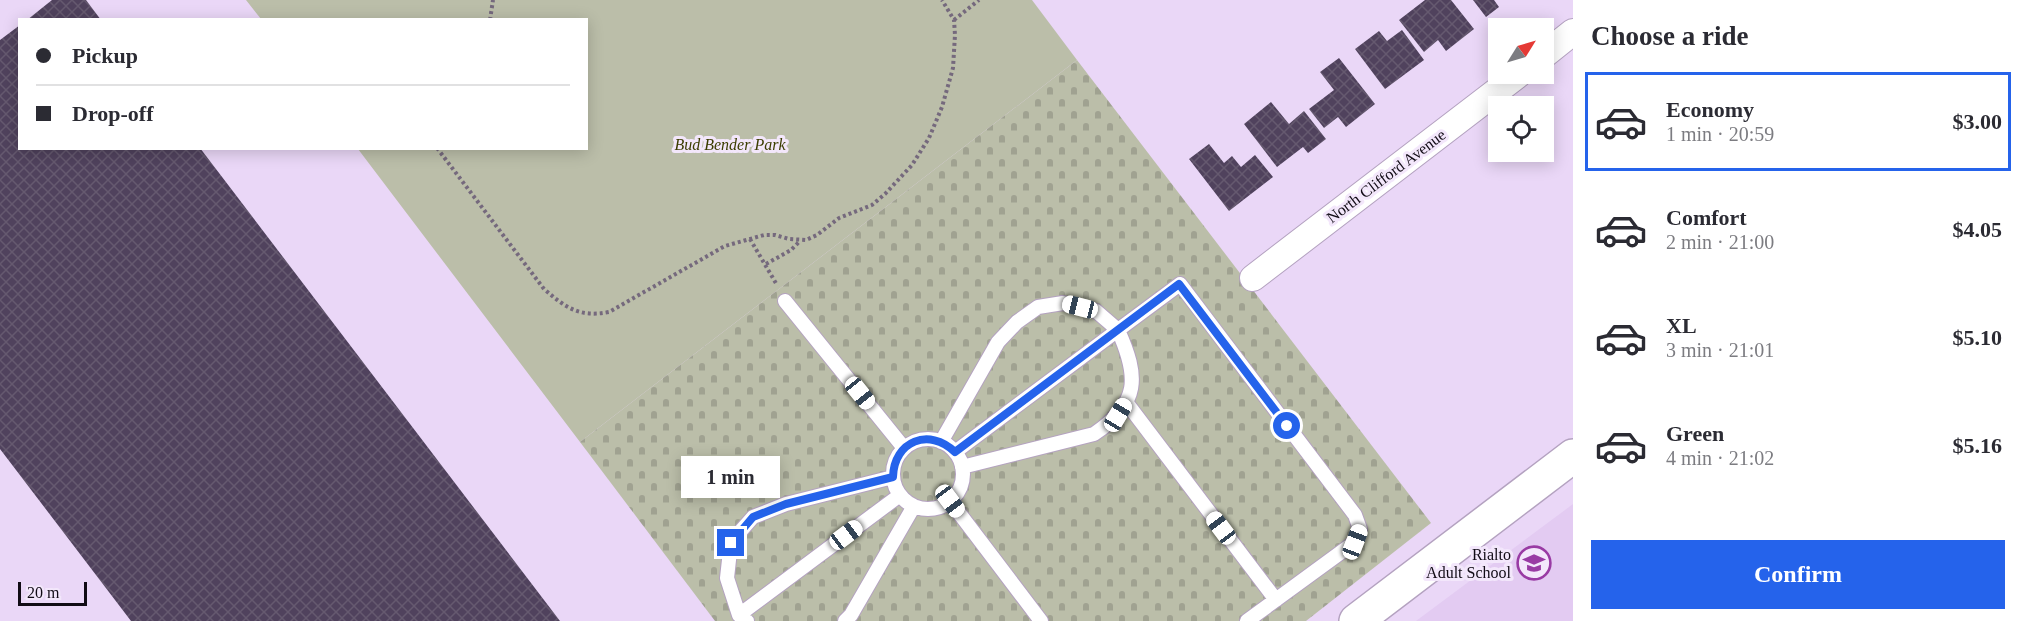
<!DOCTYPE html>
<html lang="en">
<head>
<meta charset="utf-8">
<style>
  :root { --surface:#fff; --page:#f7f7f7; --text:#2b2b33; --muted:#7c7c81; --line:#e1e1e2; --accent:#2563eb }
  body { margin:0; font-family:Georgia,serif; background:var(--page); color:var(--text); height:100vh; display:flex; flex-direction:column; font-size:22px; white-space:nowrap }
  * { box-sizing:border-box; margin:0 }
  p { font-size:20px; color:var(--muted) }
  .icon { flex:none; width:33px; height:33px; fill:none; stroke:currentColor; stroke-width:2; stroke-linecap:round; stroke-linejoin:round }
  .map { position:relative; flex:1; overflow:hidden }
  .side { display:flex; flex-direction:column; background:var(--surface); width:450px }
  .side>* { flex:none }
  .top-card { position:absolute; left:18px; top:18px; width:570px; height:132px; border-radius:0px; box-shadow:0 3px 15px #0003; display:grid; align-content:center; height:132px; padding:0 18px; background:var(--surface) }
  .needle { width:39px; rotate:53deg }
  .controls { position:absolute; left:1488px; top:18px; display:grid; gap:12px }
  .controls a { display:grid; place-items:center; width:66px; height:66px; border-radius:0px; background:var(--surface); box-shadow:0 3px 15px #0003; font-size:30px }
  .scale { position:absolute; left:18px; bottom:15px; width:69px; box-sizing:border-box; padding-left:6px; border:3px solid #110b15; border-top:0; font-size:16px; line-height:21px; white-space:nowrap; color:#110b15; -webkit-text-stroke:4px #f3e7fb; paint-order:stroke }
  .end { position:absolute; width:27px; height:27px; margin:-14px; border:8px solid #2563eb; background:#fff; box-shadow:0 0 0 3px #fff }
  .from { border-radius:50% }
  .bubble { position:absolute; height:42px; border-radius:0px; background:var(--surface); box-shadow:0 3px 15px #0003; font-size:20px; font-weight:700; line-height:42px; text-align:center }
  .car { position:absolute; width:18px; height:36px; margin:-18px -9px; border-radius:8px; box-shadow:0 0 4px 2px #0007; background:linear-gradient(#fff 24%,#345 0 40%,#fff 0 76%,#345 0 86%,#fff 0) }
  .top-card b { display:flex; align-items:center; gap:21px; height:57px; font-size:22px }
  .top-card b+b { border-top:2px solid var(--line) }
  .top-card i { width:15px; height:15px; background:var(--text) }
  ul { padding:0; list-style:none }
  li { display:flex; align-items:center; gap:18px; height:99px; margin:0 12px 9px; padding:0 6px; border:3px solid transparent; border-radius:0px }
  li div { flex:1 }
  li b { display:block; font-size:22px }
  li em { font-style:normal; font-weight:700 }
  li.on { border-color:var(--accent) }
  li>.icon { width:54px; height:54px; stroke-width:1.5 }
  h2 { padding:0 18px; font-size:27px; line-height:72px }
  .primary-button { display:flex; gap:12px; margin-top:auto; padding:12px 18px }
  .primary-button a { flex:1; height:69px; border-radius:0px; background:var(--accent); color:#fff; font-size:24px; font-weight:700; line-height:69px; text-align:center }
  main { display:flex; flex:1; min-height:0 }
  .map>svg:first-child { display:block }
  .built { fill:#e3cbf2 }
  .green { fill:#bbbea9 }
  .cemetery { fill:url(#cemetery-stones) }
  .building { fill:url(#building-cross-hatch) }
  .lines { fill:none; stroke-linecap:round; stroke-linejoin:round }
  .service-casing { stroke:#b4a2c0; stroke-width:16 }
  .minor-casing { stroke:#b4a2c0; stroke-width:28 }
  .tertiary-casing { stroke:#b4a2c0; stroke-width:36 }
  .path { stroke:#75697d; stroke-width:4; stroke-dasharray:3 3; stroke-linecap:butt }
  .service { stroke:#fff; stroke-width:14 }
  .minor { stroke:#fff; stroke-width:26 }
  .tertiary { stroke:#fff; stroke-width:33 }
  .route { stroke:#2563eb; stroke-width:8 }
  .labels { text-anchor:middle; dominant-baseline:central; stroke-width:6; stroke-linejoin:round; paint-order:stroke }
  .park-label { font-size:16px; font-style:italic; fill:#3b3d00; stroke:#f3e7fb }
  .street-label { font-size:16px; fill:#110b15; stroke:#f3e7fb }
  .poi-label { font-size:16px; fill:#110b15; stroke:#f3e7fb; text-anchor:end }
</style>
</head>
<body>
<main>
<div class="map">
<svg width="1573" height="621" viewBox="0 0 1573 621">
  <defs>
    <pattern id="cemetery-stones" width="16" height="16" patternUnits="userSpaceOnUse" patternTransform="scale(1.5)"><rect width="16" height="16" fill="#bbbea9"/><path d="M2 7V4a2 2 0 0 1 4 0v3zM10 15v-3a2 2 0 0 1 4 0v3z" fill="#a0a291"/></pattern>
    <pattern id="building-cross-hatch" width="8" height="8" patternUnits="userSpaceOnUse" patternTransform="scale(1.5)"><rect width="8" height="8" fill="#50425d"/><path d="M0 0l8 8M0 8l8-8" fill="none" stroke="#65596f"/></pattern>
  </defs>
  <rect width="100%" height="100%" fill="#ead7f7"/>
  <path class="built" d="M1573 504V621H1416Z"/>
  <path class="green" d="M246 0H1032L1077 60 580 442 358 149 586 148V20L261 19Z"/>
  <path class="cemetery" d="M1077 60 1431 523 1306 621H715L580 442Z"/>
  <path class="building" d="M52 0H86L101 20H27Z
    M1425 0H1451L1474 29 1446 51 1438 40 1424 52 1399 20Z
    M1473 0H1494L1499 7 1486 17Z
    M20 25V148H200L560 621H131L0 449V40Z
    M1402 30 1424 60 1385 89 1355 49 1379 31 1387 41Z
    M1339 58 1375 104 1346 127 1338 117 1324 128 1309 109 1334 90 1320 72Z
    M1271 102 1289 124 1304 111 1326 139 1308 153 1303 147 1277 167 1244 124Z
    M1209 144 1224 163 1232 156 1241 167 1255 155 1273 177 1229 211 1189 159Z"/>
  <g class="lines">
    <defs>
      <path id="service" d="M785 301 904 448
        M1126 402 1276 600
        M893 474a35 35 0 1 1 70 0a35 35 0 1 1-70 0Z
        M941 442 998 342 1017 322 1038 307 1063 303 1096 311 1118 330 1180 284 1355 515 1360 529 1355 542 1247 621
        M955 452 1118 330C1139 377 1140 403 1094 434L962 467
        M950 501 1041 621
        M739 615 900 495
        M747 621 739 615 727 578 731 542 753 517 786 504 893 477
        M845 621 851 615 914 506"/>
      <path id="minor" d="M1544 55 1573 32
        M1253 278 1519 74"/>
      <path id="tertiary" d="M1356 621 1573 456"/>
    </defs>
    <use href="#service" class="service-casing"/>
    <use href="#minor" class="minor-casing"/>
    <use href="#tertiary" class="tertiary-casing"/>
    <path class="path" d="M490 20 493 0
      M954 20 979 0
      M437 148 544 289C565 307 579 318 609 312L725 246 764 235H775L789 239 806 240 817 235 839 218 872 205 885 194 912 165 929 138 942 107 953 68 955 35 954 20 942 0
      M750 239 777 285
      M766 264 791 250 800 241"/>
    <use href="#service" class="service"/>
    <use href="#minor" class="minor"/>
    <use href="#tertiary" class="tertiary"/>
  </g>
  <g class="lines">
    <path class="route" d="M731 543 753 517 786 504 893 477C894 441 929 427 955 452L1179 284 1287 426"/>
  </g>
  <defs>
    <symbol id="school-ring" viewBox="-11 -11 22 22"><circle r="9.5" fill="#f3e7fb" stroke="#993ba4" stroke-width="1.5"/><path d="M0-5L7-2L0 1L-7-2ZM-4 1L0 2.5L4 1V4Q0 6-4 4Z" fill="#993ba4"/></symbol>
  </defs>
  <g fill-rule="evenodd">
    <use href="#school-ring" x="1515" y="544" width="38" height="38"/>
  </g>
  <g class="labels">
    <g class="park-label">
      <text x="730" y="144">Bud Bender Park</text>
    </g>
    <g class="street-label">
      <text transform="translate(1386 176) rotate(-37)">North Clifford Avenue</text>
    </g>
    <g class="poi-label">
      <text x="1511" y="554">Rialto<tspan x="1511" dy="18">Adult School</tspan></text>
    </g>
  </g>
</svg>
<div class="controls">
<a><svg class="needle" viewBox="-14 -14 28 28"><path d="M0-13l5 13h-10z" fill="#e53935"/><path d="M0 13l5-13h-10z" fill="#7c7c81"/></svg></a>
<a><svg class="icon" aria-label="locate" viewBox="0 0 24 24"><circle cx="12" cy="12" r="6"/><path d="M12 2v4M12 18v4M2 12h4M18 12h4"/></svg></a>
</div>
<div class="scale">20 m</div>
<i class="end from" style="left:1287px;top:426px"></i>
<i class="end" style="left:731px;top:543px"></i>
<div class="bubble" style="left:681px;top:456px;width:99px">1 min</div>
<i class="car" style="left:1080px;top:307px;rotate:284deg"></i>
<i class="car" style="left:860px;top:393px;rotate:141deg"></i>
<i class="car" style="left:1118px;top:415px;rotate:31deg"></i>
<i class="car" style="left:950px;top:501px;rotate:143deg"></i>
<i class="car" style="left:1221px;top:528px;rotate:323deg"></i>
<i class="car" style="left:846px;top:535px;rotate:53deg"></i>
<i class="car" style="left:1355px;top:542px;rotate:21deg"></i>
<div class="top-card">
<b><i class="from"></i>Pickup</b>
<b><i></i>Drop-off</b>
</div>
</div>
<section class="side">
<h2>Choose a ride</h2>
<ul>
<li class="on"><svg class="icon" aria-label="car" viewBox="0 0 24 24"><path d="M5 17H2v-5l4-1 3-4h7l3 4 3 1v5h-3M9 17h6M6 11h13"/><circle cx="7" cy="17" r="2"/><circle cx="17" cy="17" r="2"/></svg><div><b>Economy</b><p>1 min · 20:59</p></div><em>$3.00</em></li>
<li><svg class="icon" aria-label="car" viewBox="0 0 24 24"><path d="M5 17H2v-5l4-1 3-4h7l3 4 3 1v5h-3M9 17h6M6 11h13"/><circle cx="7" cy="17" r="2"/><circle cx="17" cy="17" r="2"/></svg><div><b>Comfort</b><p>2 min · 21:00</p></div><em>$4.05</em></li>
<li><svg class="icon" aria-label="car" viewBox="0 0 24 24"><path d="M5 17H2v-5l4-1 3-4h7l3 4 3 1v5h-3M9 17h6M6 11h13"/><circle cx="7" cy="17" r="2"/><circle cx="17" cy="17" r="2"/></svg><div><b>XL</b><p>3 min · 21:01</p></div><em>$5.10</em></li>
<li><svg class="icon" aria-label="car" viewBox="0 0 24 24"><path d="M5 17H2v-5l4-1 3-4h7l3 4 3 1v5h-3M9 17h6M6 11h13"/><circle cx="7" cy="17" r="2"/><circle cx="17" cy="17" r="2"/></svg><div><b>Green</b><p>4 min · 21:02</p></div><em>$5.16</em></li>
</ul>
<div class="primary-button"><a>Confirm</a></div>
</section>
</main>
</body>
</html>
